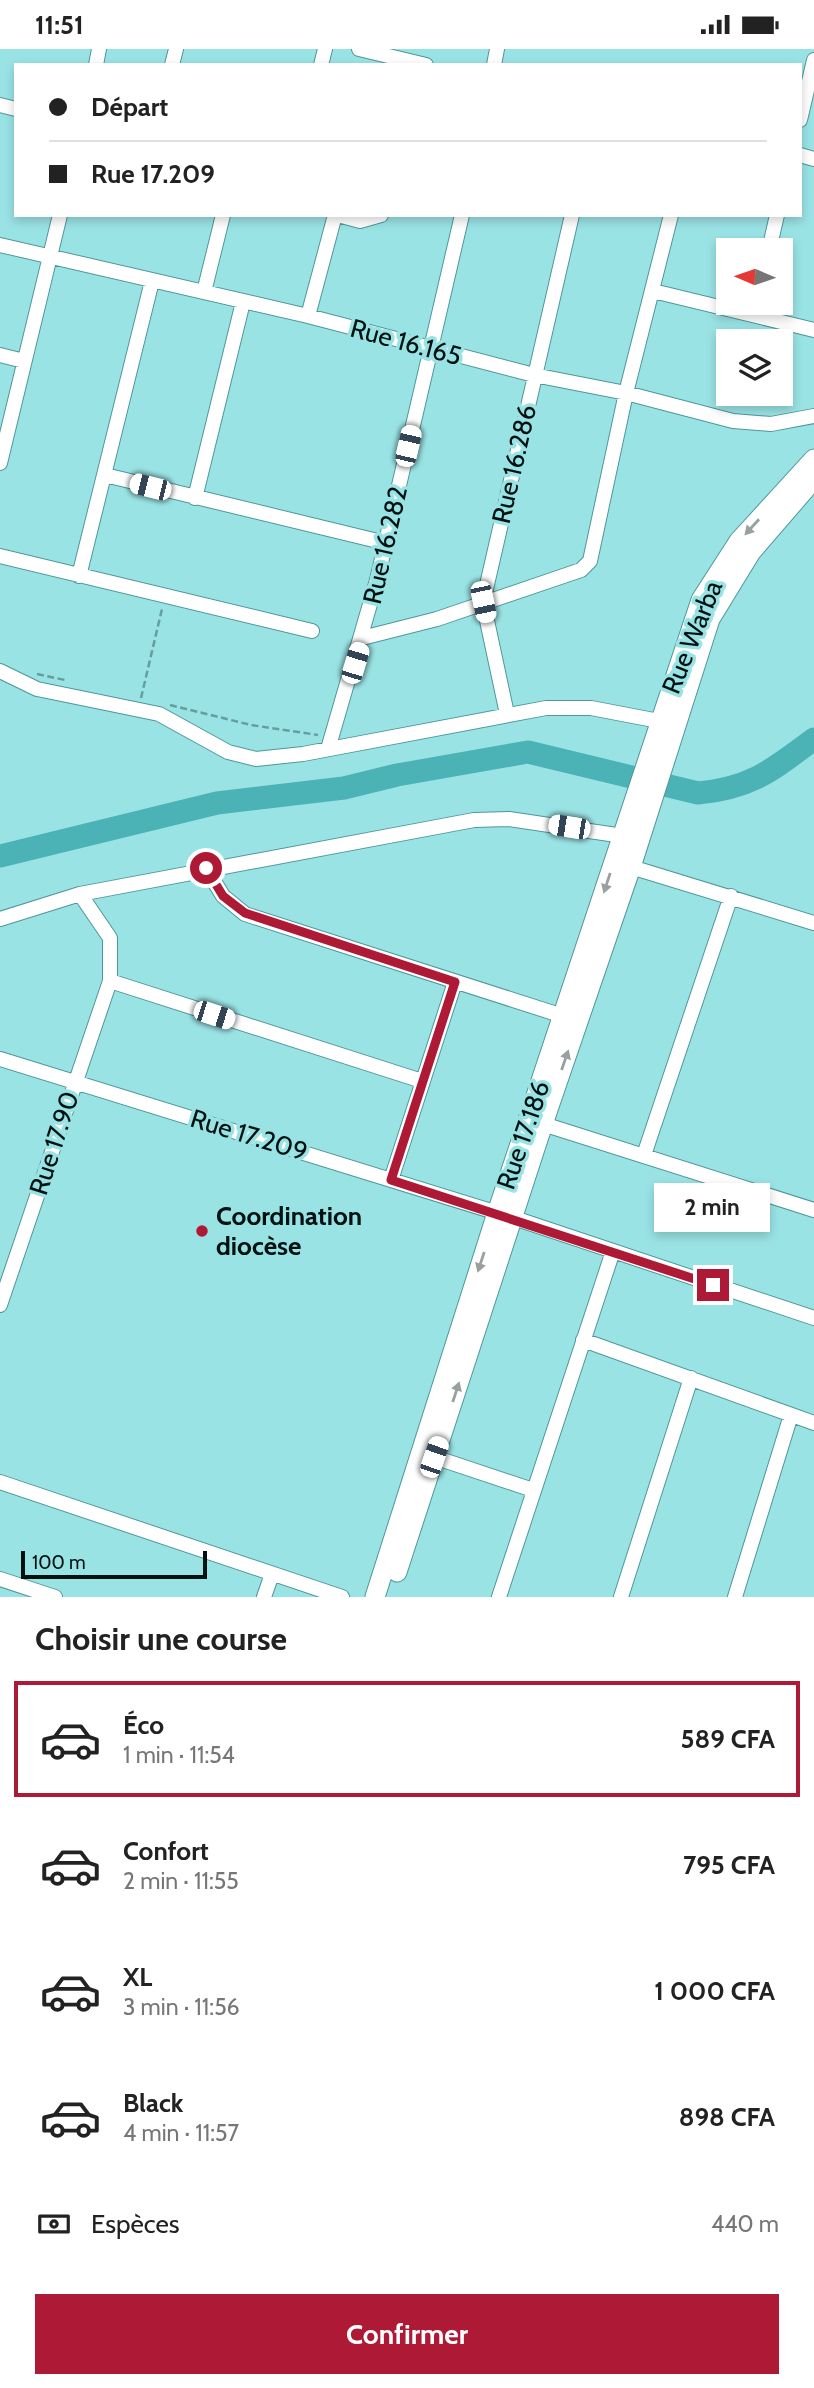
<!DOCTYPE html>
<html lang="fr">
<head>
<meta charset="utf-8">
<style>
  :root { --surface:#fff; --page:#f6f6f6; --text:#222; --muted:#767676; --line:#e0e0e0; --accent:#ae1936 }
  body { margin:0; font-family:Cabin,sans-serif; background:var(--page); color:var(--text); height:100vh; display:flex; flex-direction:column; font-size:26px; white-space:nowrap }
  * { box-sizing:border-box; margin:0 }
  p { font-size:23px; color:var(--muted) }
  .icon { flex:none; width:38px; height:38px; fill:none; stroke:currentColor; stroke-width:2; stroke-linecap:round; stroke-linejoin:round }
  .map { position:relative; height:1548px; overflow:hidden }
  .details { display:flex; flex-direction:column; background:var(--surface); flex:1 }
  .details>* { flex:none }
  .top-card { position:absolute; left:14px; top:14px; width:788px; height:154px; border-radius:0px; box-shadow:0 4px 10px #0003; display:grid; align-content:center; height:154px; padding:0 35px; background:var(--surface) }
  .needle { width:46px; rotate:272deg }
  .buttons { position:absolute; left:716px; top:189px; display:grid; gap:14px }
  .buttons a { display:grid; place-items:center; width:77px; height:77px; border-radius:0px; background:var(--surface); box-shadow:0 4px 10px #0003; font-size:35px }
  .scale { position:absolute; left:21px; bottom:18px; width:186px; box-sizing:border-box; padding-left:7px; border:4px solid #001112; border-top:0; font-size:19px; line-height:24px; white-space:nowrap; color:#001112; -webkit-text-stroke:5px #9ae3e5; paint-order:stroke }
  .end { position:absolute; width:32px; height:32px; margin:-16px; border:9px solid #ae1936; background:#fff; box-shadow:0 0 0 4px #fff }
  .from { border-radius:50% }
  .bubble { position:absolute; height:49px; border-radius:0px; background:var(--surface); box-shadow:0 4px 10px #0003; font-size:23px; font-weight:700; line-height:49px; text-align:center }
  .car { position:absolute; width:21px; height:42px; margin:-21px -10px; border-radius:9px; box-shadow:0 0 5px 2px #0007; background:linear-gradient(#fff 24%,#345 0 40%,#fff 0 76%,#345 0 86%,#fff 0) }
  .top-card b { display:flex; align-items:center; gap:24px; height:66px; font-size:26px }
  .top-card b+b { border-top:2px solid var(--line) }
  .top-card i { width:18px; height:18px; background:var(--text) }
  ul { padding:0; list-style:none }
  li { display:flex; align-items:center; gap:21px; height:116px; margin:0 14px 10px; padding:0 21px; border:4px solid transparent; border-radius:0px }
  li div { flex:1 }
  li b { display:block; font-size:26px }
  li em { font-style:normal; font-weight:700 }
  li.selected { border-color:var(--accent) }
  li>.icon { width:63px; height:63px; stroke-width:1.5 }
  h2 { padding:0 35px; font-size:32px; line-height:84px }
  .pay { display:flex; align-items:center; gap:18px; height:77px; padding:0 35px; font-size:26px }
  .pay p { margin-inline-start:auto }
  .action { display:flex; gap:14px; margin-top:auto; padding:14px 35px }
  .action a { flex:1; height:80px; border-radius:0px; background:var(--accent); color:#fff; font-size:28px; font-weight:700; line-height:80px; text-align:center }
  .status { display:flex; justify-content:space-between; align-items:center; height:49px; padding:0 35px; background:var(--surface); direction:ltr }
  .status svg { height:19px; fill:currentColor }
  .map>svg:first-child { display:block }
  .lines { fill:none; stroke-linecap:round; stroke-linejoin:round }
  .river { stroke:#4bb2b6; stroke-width:23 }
  .street-casing { stroke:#4f9799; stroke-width:16 }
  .secondary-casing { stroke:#4f9799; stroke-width:21 }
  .path { stroke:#679d9f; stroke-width:2.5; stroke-dasharray:7 3.5; stroke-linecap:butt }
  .street { stroke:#fff; stroke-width:14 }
  .secondary { stroke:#fff; stroke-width:19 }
  .oneway { fill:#99a0a0 }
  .route { stroke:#ae1936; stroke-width:9 }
  .poi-dot { fill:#ae1936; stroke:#9ae3e5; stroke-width:2.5 }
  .labels { text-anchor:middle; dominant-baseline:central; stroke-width:7; stroke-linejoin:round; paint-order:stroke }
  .street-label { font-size:26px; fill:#001112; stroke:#9ae3e5 }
  .poi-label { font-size:26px; font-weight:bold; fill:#001112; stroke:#9ae3e5; text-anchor:start }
</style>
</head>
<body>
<div class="status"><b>11:51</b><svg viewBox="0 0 49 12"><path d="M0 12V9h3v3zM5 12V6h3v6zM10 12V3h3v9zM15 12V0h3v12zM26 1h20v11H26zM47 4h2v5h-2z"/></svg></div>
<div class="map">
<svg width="814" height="1548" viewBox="0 0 814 1548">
  <rect width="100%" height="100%" fill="#9ae3e5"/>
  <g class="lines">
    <path class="river" d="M0 807 217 754 344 739 397 726 528 703 698 744C752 739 772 721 814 690"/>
    <defs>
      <path id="street" d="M359 0 426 16
        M96 16 99 0
        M172 16 176 0
        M321 16 325 0
        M494 16 497 0
        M0 56 16 60
        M800 71 814 11
        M800 106 814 110
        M338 166 360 172 381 166
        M0 196 308 267 534 326 626 344 733 372 771 375 814 367
        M769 201 777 166
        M653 242 814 281
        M204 243 223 166
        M308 267 335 166
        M0 306 24 312
        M0 414 60 166
        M105 426 386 494
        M195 449 243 253
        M0 507 312 582
        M79 527 152 232
        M362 589 437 570 581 521 590 512 626 344 671 166
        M0 622 37 640 159 665 228 703 256 710 303 705 546 659H591L659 672
        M507 665 483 553 572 166
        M328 700 377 531 462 166
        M631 818 814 874
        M206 819 223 847 245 865 563 967
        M0 870 80 845 474 771 509 770 623 787
        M110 932 422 1032
        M0 1010 514 1169 814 1269
        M543 1075 814 1161
        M644 1106 731 847
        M391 1131 455 933
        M0 1256 110 932V889L80 845
        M583 1291 814 1374
        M434 1408 533 1441
        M0 1433 342 1548
        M0 1530 55 1548
        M264 1548 272 1525
        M499 1548 613 1202
        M621 1548 691 1329
        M735 1548 791 1366"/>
      <path id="secondary" d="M397 1523 543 1075 631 818 710 570 751 503 814 430
        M375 1548 497 1164 701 551 739 492 814 410"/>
    </defs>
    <use href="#street" class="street-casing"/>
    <use href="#secondary" class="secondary-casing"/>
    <path class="path" d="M37 625 65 631
      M141 649 162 560
      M170 656 251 676 318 686"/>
    <use href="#street" class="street"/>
    <use href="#secondary" class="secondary"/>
  </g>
  <defs><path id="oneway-solid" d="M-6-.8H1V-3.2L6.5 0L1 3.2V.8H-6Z" transform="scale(1.75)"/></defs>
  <g class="oneway">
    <use href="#oneway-solid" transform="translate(752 478) rotate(132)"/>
    <use href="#oneway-solid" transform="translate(607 834) rotate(108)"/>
    <use href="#oneway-solid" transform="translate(565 1011) rotate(-71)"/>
    <use href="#oneway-solid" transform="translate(481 1213) rotate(108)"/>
    <use href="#oneway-solid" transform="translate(456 1343) rotate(-72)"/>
  </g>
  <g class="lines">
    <path class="route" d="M206 819 223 847 245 864 455 933 391 1131 713 1236"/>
  </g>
  <circle class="poi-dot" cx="202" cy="1182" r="7"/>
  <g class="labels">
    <g class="street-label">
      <text transform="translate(406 293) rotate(15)">Rue 16.165</text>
      <text transform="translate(514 415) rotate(-77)">Rue 16.286</text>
      <text transform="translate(385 496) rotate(-77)">Rue 16.282</text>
      <text transform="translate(692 588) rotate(-68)">Rue Warba</text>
      <text transform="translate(249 1086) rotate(17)">Rue 17.209</text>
      <text transform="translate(523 1086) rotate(-71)">Rue 17.186</text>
      <text transform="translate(54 1094) rotate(-72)">Rue 17.90</text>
    </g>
    <g class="poi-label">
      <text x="216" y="1167">Coordination<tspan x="216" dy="30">diocèse</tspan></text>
    </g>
  </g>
</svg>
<div class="buttons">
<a><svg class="needle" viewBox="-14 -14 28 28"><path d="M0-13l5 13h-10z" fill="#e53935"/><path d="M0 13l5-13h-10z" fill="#767676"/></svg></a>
<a><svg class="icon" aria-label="layers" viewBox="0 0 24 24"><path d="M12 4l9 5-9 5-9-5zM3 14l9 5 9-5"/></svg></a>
</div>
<div class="scale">100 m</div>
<i class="end from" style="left:206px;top:819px"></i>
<i class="end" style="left:713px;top:1236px"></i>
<div class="bubble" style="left:654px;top:1134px;width:116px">2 min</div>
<i class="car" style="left:408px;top:397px;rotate:13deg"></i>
<i class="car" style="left:150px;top:438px;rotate:284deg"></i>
<i class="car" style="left:483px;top:553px;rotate:168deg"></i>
<i class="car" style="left:355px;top:614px;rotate:17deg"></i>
<i class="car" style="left:569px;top:778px;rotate:279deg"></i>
<i class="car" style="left:214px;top:966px;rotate:108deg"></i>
<i class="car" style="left:434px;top:1408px;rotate:19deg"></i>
<div class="top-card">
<b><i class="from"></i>Départ</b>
<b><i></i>Rue 17.209</b>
</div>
</div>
<section class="details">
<h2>Choisir une course</h2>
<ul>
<li class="selected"><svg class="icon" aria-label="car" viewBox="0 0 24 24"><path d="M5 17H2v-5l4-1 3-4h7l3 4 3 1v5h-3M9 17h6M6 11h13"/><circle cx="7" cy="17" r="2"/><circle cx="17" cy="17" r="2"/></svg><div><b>Éco</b><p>1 min · 11:54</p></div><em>589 CFA</em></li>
<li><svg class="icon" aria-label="car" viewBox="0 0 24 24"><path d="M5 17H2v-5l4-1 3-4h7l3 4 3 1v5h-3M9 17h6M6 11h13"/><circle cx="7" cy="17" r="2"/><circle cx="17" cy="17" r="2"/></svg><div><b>Confort</b><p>2 min · 11:55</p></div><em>795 CFA</em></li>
<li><svg class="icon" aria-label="car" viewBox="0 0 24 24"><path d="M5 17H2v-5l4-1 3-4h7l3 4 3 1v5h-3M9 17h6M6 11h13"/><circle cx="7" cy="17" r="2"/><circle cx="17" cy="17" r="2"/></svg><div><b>XL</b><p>3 min · 11:56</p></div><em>1 000 CFA</em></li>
<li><svg class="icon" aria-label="car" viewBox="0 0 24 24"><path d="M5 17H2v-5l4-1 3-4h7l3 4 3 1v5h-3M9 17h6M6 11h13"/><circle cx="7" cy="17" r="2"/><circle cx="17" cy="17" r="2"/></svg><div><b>Black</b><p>4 min · 11:57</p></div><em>898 CFA</em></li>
</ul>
<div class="pay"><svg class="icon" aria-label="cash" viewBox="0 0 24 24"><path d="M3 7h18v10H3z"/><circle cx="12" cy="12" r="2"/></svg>Espèces<p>440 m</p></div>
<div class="action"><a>Confirmer</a></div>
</section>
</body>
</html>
